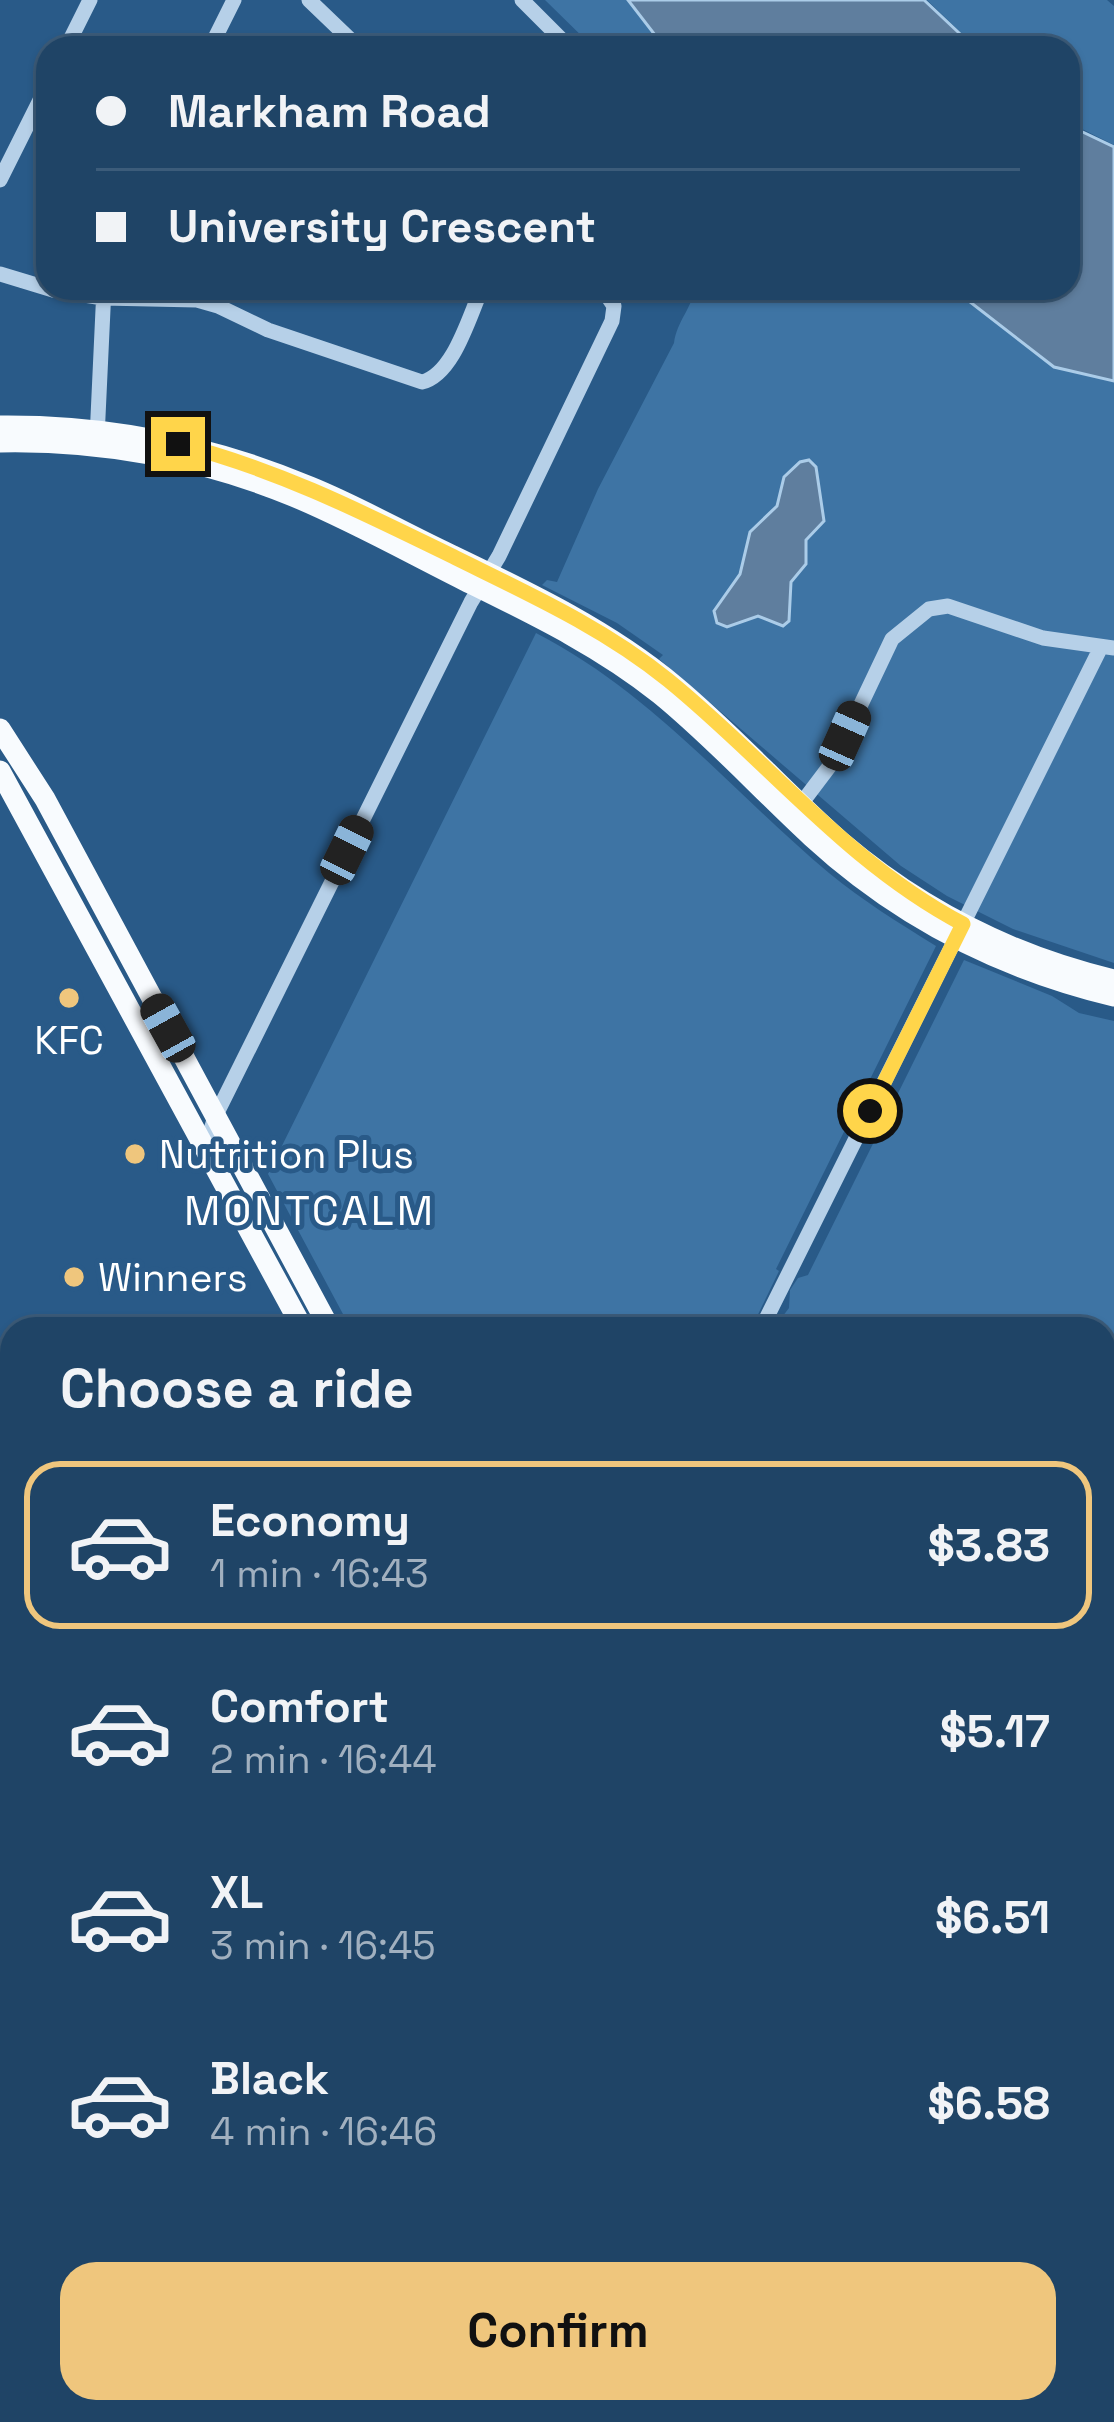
<!DOCTYPE html>
<html lang="en">
<head>
<meta charset="utf-8">
<style>
  :root { --surface:#1f4466; --page:#2c4e6f; --text:#f1f3f6; --muted:#a1b0bf; --line:#3c5c7a; --accent:#efc67d }
  body { margin:0; font-family:"Space Grotesk",sans-serif; background:var(--page); color:var(--text); height:100vh; display:flex; flex-direction:column; font-size:45px; white-space:nowrap }
  * { box-sizing:border-box; margin:0 }
  p { font-size:39px; color:var(--muted) }
  .icon { flex:none; width:66px; height:66px; fill:none; stroke:currentColor; stroke-width:2; stroke-linecap:round; stroke-linejoin:round }
  .map { position:relative; flex:1; overflow:hidden }
  .panel { position:absolute; left:0px; top:1317px; width:1116px; height:1107px; display:flex; flex-direction:column; background:var(--surface); border-radius:36px 36px 0 0; box-shadow:0 3px 9px #0004,0 0 0 3px var(--line) }
  .panel>* { flex:none }
  .top-card { position:absolute; left:36px; top:36px; width:1044px; height:264px; border-radius:36px; box-shadow:0 3px 9px #0004,0 0 0 3px var(--line); display:grid; align-content:center; height:264px; padding:0 60px; background:var(--surface) }
  .end { position:absolute; width:54px; height:54px; margin:-27px; border:15px solid #ffd54a; background:#111; box-shadow:0 0 0 6px #111 }
  .from { border-radius:50% }
  .car { position:absolute; width:36px; height:72px; margin:-36px -18px; border-radius:15px; box-shadow:0 0 9px 3px #0007; background:linear-gradient(#222 24%,#8ab4d8 0 40%,#222 0 76%,#8ab4d8 0 86%,#222 0) }
  .top-card b { display:flex; align-items:center; gap:42px; height:114px; font-size:45px }
  .top-card b+b { border-top:3px solid var(--line) }
  .top-card i { width:30px; height:30px; background:var(--text) }
  ul { padding:0; list-style:none }
  li { display:flex; align-items:center; gap:36px; height:168px; margin:0 24px 18px; padding:0 36px; border:6px solid transparent; border-radius:36px }
  li div { flex:1 }
  li b { display:block; font-size:45px }
  li em { font-style:normal; font-weight:700 }
  li.on { border-color:var(--accent) }
  li>.icon { width:108px; height:108px; stroke-width:1.5 }
  h2 { padding:0 60px; font-size:54px; line-height:144px }
  .primary-button { display:flex; gap:24px; margin-top:auto; padding:24px 60px }
  .primary-button a { flex:1; height:138px; border-radius:36px; background:var(--accent); color:#111; font-size:48px; font-weight:700; line-height:138px; text-align:center }
  .map>svg:first-child { display:block }
  .green { fill:#3e74a4 }
  .water { fill:#5f7e9e; stroke:#abcce8; stroke-width:3 }
  .lines { fill:none; stroke-linecap:round; stroke-linejoin:round }
  .minor { stroke:#b6d0e8; stroke-width:15 }
  .major { stroke:#f8fbfe; stroke-width:21 }
  .rail { stroke:#fff; stroke-width:3; stroke-dasharray:21 9; stroke-linecap:butt }
  .route { stroke:#ffd54a; stroke-width:15 }
  .poi-dot { fill:#efc67d; stroke:#295a88; stroke-width:4.5 }
  .labels { text-anchor:middle; dominant-baseline:central; stroke-width:10; stroke-linejoin:round; paint-order:stroke }
  .poi-label { font-size:39px; fill:#fff; stroke:#295a88; text-anchor:start }
  .neighbourhood-label { font-size:42px; letter-spacing:3px; fill:#fff; stroke:#295a88 }
</style>
</head>
<body>
<div class="map">
<svg width="1114" height="2422" viewBox="0 0 1114 2422">
  <rect width="100%" height="100%" fill="#295a88"/>
  <path class="green" d="M545 0H628L665 48H594Z
    M927 0H1107L1114 6V145L1068 122V48H977Z
    M695 288H952L1053 367 1114 381V963L1013 929 947 896 901 866 659 659 663 655 617 623 542 585 547 580 557 582 598 489 674 343C677 321 691 310 695 288Z
    M536 633C654 694 729 789 829 873 863 901 899 923 936 946L776 1269 779 1271 751 1329H351L268 1174Z
    M964 960 1052 996 1079 1013 1114 1021V1561L1104 1556V1329H773L789 1308 790 1290 798 1278 808 1275Z
    M1114 1779V2422H1016L996 2412H1104V1799Z"/>
  <path class="water" d="M628 0H924L975 48H665Z
    M1068 125 1114 147V381L1054 367 952 288H1068Z
    M809 460 816 467 824 521 806 540V564L791 582 789 621 783 626 758 616 727 627 717 623 714 611 740 574 750 532 777 506 784 477 800 462Z"/>
  <g class="lines">
    <path class="minor" d="M309 0 359 48
      M522 0 570 48
      M66 48 90 0
      M210 48 234 0
      M0 180 48 84
      M0 274 53 290 103 298 197 300 218 306 268 330 422 382C454 374 469 316 482 288
      M97 438 104 288
      M801 804 835 759 892 639 929 609 948 606 1043 638 1114 648
      M205 1148 215 1117 471 602 499 556 612 321 614 306 602 288
      M761 1329 1101 647
      M0 2037 12 2056
      M0 2173 12 2150
      M202 2412 219 2421"/>
    <path class="major" d="M0 426C107 425 211 445 310 487 357 506 402 532 449 554 528 592 608 630 675 686 734 735 784 792 841 842 920 909 1013 956 1114 980
      M0 442C99 440 201 458 293 496 351 520 408 552 464 580 533 614 600 646 660 694 714 738 761 790 812 837 898 916 1001 969 1114 996
      M0 729 45 799 330 1329
      M0 771 303 1329
      M670 2412 673 2422
      M696 2412 699 2422"/>
    <path class="rail" d="M0 1853 12 1872
      M368 2412 375 2422"/>
  </g>
  <g class="lines">
    <path class="route" d="M178 444C277 469 364 513 456 558 529 594 604 628 668 680 769 762 847 863 963 924L870 1111"/>
  </g>
  <g class="poi-dot">
    <circle cx="69" cy="998" r="12"/>
    <circle cx="135" cy="1154" r="12"/>
    <circle cx="74" cy="1277" r="12"/>
  </g>
  <g class="labels">
    <g class="poi-label">
      <text x="69" y="1040" text-anchor="middle">KFC</text>
      <text x="159" y="1154">Nutrition Plus</text>
      <text x="98" y="1277">Winners</text>
    </g>
    <g class="neighbourhood-label">
      <text x="310" y="1210">MONTCALM</text>
    </g>
  </g>
</svg>
<i class="end from" style="left:870px;top:1111px"></i>
<i class="end" style="left:178px;top:444px"></i>
<i class="car" style="left:845px;top:736px;rotate:24deg"></i>
<i class="car" style="left:347px;top:850px;rotate:26deg"></i>
<i class="car" style="left:168px;top:1028px;rotate:331deg"></i>
<div class="top-card">
<b><i class="from"></i>Markham Road</b>
<b><i></i>University Crescent</b>
</div>
<section class="panel">
<h2>Choose a ride</h2>
<ul>
<li class="on"><svg class="icon" aria-label="car" viewBox="0 0 24 24"><path d="M5 17H2v-5l4-1 3-4h7l3 4 3 1v5h-3M9 17h6M6 11h13"/><circle cx="7" cy="17" r="2"/><circle cx="17" cy="17" r="2"/></svg><div><b>Economy</b><p>1 min · 16:43</p></div><em>$3.83</em></li>
<li><svg class="icon" aria-label="car" viewBox="0 0 24 24"><path d="M5 17H2v-5l4-1 3-4h7l3 4 3 1v5h-3M9 17h6M6 11h13"/><circle cx="7" cy="17" r="2"/><circle cx="17" cy="17" r="2"/></svg><div><b>Comfort</b><p>2 min · 16:44</p></div><em>$5.17</em></li>
<li><svg class="icon" aria-label="car" viewBox="0 0 24 24"><path d="M5 17H2v-5l4-1 3-4h7l3 4 3 1v5h-3M9 17h6M6 11h13"/><circle cx="7" cy="17" r="2"/><circle cx="17" cy="17" r="2"/></svg><div><b>XL</b><p>3 min · 16:45</p></div><em>$6.51</em></li>
<li><svg class="icon" aria-label="car" viewBox="0 0 24 24"><path d="M5 17H2v-5l4-1 3-4h7l3 4 3 1v5h-3M9 17h6M6 11h13"/><circle cx="7" cy="17" r="2"/><circle cx="17" cy="17" r="2"/></svg><div><b>Black</b><p>4 min · 16:46</p></div><em>$6.58</em></li>
</ul>
<div class="primary-button"><a>Confirm</a></div>
</section>
</div>
</body>
</html>
